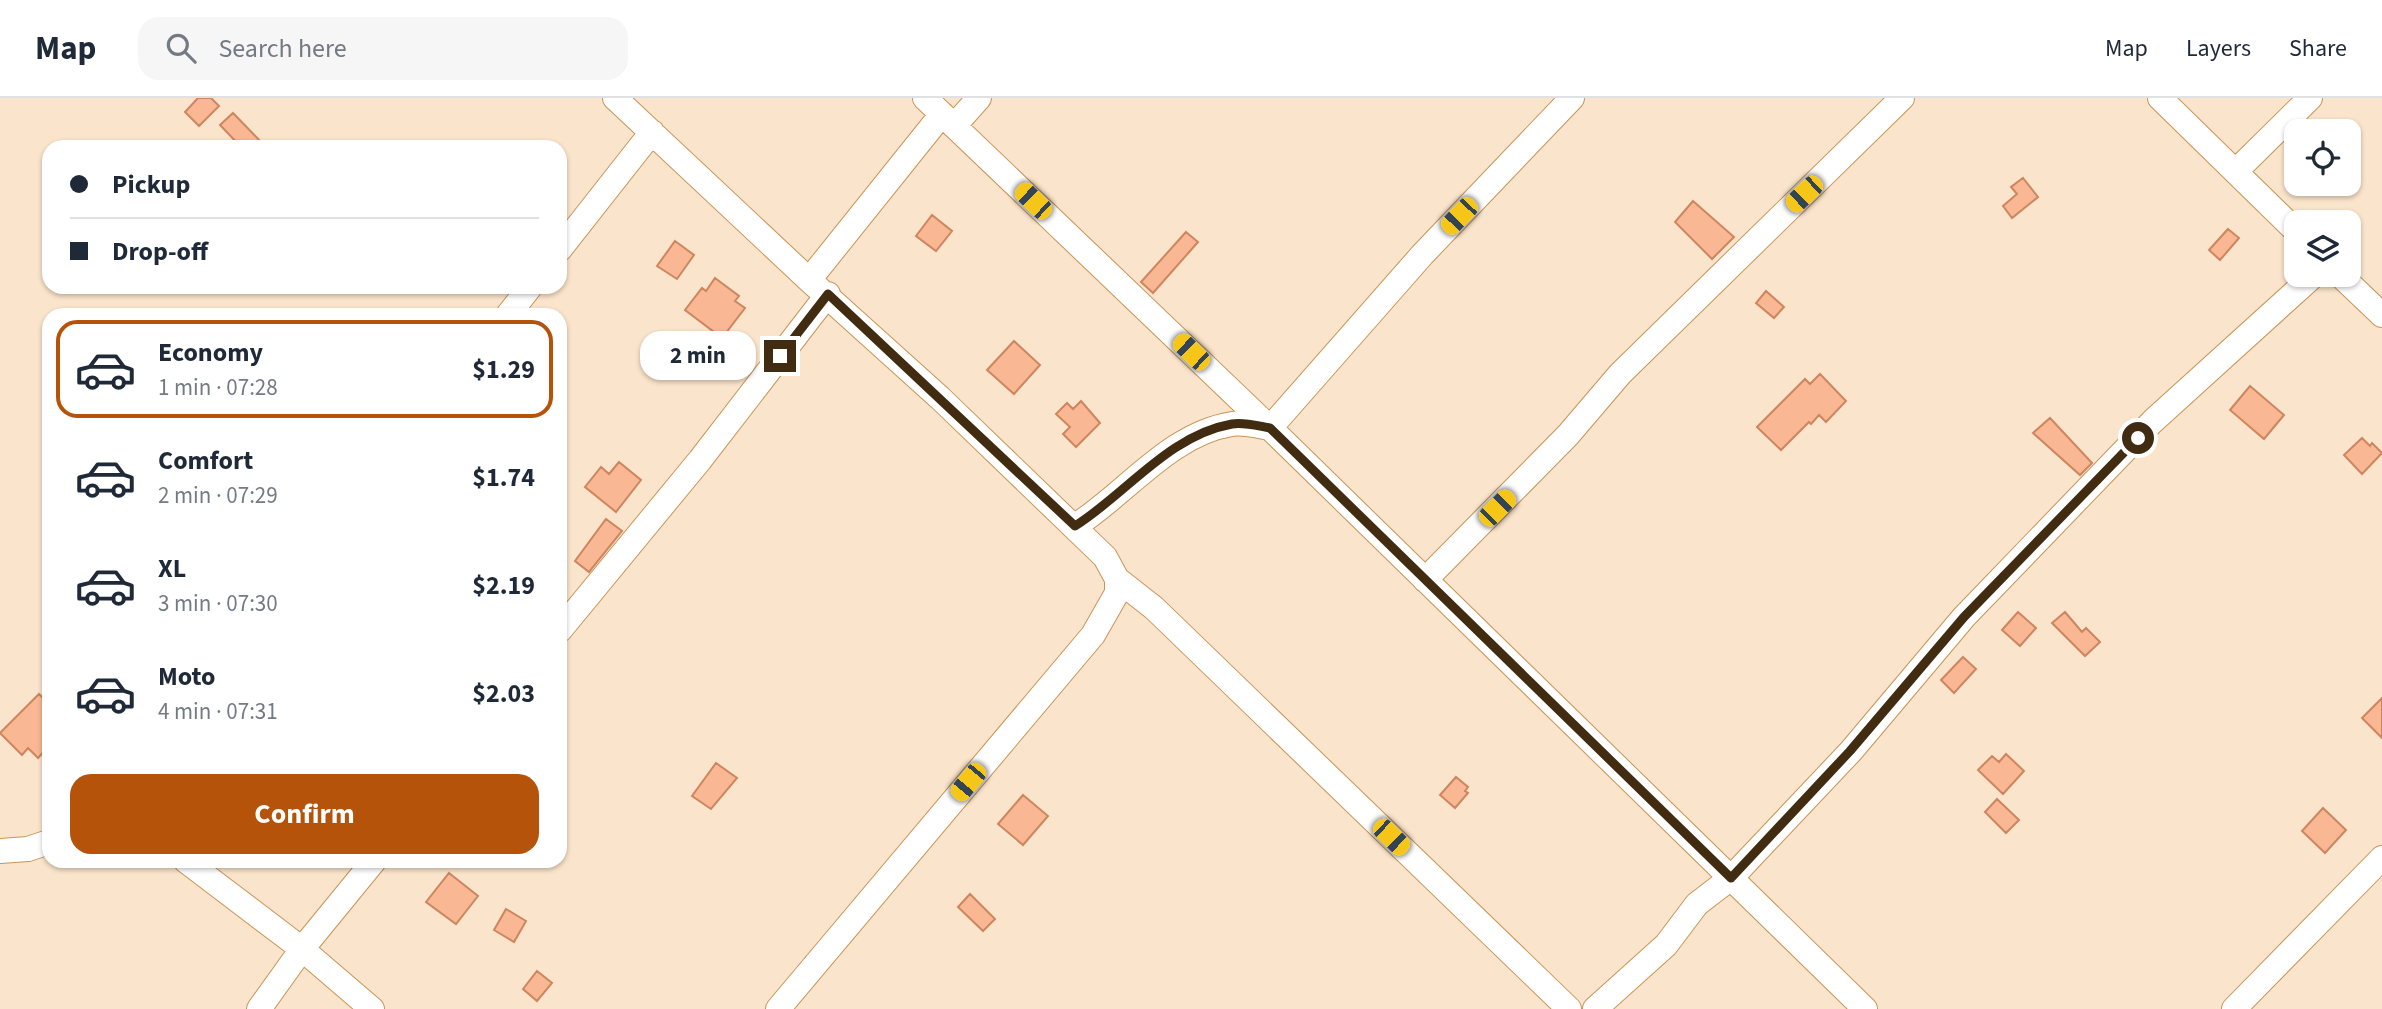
<!DOCTYPE html>
<html lang="en">
<head>
<meta charset="utf-8">
<style>
  :root { --surface:#fff; --page:#f6f6f7; --text:#1f2937; --muted:#747a83; --line:#e0e1e3; --accent:#b45309 }
  body { margin:0; font-family:"Source Sans 3",sans-serif; background:var(--page); color:var(--text); height:100vh; display:flex; flex-direction:column; font-size:26px; white-space:nowrap }
  * { box-sizing:border-box; margin:0 }
  p { font-size:23px; color:var(--muted) }
  .icon { flex:none; width:38px; height:38px; fill:none; stroke:currentColor; stroke-width:2; stroke-linecap:round; stroke-linejoin:round }
  .map { position:relative; flex:1; overflow:hidden }
  .panel { position:absolute; left:42px; top:210px; width:525px; height:560px; display:flex; flex-direction:column; background:var(--surface); border-radius:21px; box-shadow:0 2px 5px #0004 }
  .panel>* { flex:none }
  .top-card { position:absolute; left:42px; top:42px; width:525px; height:154px; border-radius:21px; box-shadow:0 2px 5px #0004; display:grid; align-content:center; height:154px; padding:0 28px; background:var(--surface) }
  .fabs { position:absolute; left:2284px; top:21px; display:grid; gap:14px }
  .fabs a { display:grid; place-items:center; width:77px; height:77px; border-radius:14px; background:var(--surface); box-shadow:0 2px 5px #0004; font-size:35px }
  .end { position:absolute; width:32px; height:32px; margin:-16px; border:9px solid #412c11; background:#fff; box-shadow:0 0 0 4px #fff }
  .from { border-radius:50% }
  .bubble { position:absolute; height:49px; border-radius:21px; background:var(--surface); box-shadow:0 2px 5px #0004; font-size:23px; font-weight:700; line-height:49px; text-align:center }
  .car { position:absolute; width:21px; height:42px; margin:-21px -10px; border-radius:9px; box-shadow:0 0 5px 2px #0007; background:linear-gradient(#f5c518 24%,#345 0 40%,#f5c518 0 76%,#345 0 86%,#f5c518 0) }
  .top-card b { display:flex; align-items:center; gap:24px; height:66px; font-size:26px }
  .top-card b+b { border-top:2px solid var(--line) }
  .top-card i { width:18px; height:18px; background:var(--text) }
  ul { padding:12px 0 0; list-style:none }
  li { display:flex; align-items:center; gap:21px; height:98px; margin:0 14px 10px; padding:0 14px; border:4px solid transparent; border-radius:21px }
  li div { flex:1 }
  li b { display:block; font-size:26px }
  li em { font-style:normal; font-weight:700 }
  li.selected { border-color:var(--accent) }
  li>.icon { width:63px; height:63px; stroke-width:1.5 }
  .button { display:flex; gap:14px; margin-top:auto; padding:14px 28px }
  .button a { flex:1; height:80px; border-radius:21px; background:var(--accent); color:#fff; font-size:28px; font-weight:700; line-height:80px; text-align:center }
  header { display:flex; align-items:center; gap:42px; box-sizing:border-box; height:98px; padding:0 35px; background:var(--surface); border-bottom:2px solid var(--line) }
  header strong { font-size:33px }
  nav { display:flex; gap:38px; margin-inline-start:auto; font-size:24px }
  .search { width:490px; height:63px; background:var(--page); display:flex; align-items:center; gap:18px; box-sizing:border-box; padding:0 24px; border-radius:21px; color:var(--muted); font-size:26px }
  .map>svg:first-child { display:block }
  .building { fill:#fab793; stroke:#cd8660; stroke-width:2 }
  .lines { fill:none; stroke-linecap:round; stroke-linejoin:round }
  .minor-casing { stroke:#ca9456; stroke-width:26 }
  .minor { stroke:#fff; stroke-width:24 }
  .route { stroke:#412c11; stroke-width:9 }
</style>
</head>
<body>
<header>
<strong>Map</strong>
<div class="search"><svg class="icon" aria-label="search" viewBox="0 0 24 24"><circle cx="10" cy="10" r="6"/><path d="M15 15l6 6"/></svg>Search here</div>
<nav><a>Map</a><a>Layers</a><a>Share</a></nav>
</header>
<div class="map">
<svg width="2382" height="911" viewBox="0 0 2382 911">
  <rect width="100%" height="100%" fill="#fae4cb"/>
  <path class="building" d="M198 0H211L219 8 199 28 185 14Z
    M233 15 266 49H241L220 27Z
    M2023 80 2038 99 2012 120 2003 108 2017 96 2011 89Z
    M1693 103 1734 139 1712 161 1675 124Z
    M932 117 952 133 936 153 916 138Z
    M2228 131 2239 140 2220 162 2209 152Z
    M1186 134 1198 144 1153 195 1141 184Z
    M675 143 694 157 677 181 657 168Z
    M715 180 739 198 735 203 745 210 722 240 685 212 702 190 706 193Z
    M1766 193 1784 209 1774 220 1756 205Z
    M1014 243 1040 267 1014 296 987 272Z
    M1820 276 1846 303 1826 324 1819 317 1811 326 1809 324 1781 352 1757 329 1805 281 1810 286Z
    M2250 288 2284 317 2264 341 2230 312Z
    M1081 303 1100 325 1076 349 1063 336 1070 329 1056 316 1067 305 1073 311Z
    M2050 320 2092 365 2080 377 2033 335Z
    M2362 340 2370 348 2372 345 2382 355 2362 376 2344 357Z
    M619 364 641 382 616 414 585 389 601 369 609 376Z
    M606 421 622 433 589 474 575 463Z
    M2018 514 2036 530 2020 548 2002 532Z
    M2065 514 2082 534 2086 530 2100 544 2085 558 2052 525Z
    M1963 559 1976 571 1954 595 1941 582Z
    M39 596 49 606V648L38 660 28 650 22 657 0 635Z
    M2382 600V640L2362 620Z
    M2006 656 2024 673 2003 696 1978 672 1992 658 1999 664Z
    M716 665 737 680 711 711 692 698Z
    M1456 679 1468 689 1465 693 1468 695 1455 710 1440 697Z
    M1023 697 1048 718 1023 747 998 726Z
    M1997 701 2019 722 2006 735 1985 714Z
    M2323 710 2346 732 2325 755 2302 733Z
    M449 775 478 798 456 826 426 804Z
    M970 796 995 821 983 833 958 809Z
    M506 811 526 823 514 844 494 832Z
    M537 873 552 885 537 903 523 891Z"/>
  <g class="lines">
    <defs>
      <path id="minor" d="M615 0 809 182 940 300 1105 459 1117 481V495L1093 537 778 911
        M925 0 1270 330 1865 911
        M2160 0 2296 133
        M954 28 979 0
        M2236 73 2310 0
        M560 151 652 34
        M2340 177 2382 217
        M809 182 942 16
        M508 217 530 189
        M1075 428C1126 396 1169 336 1232 326 1244 324 1258 328 1270 330L1422 157 1572 0
        M1117 481 1154 510 1569 911
        M1425 482 1568 337 1620 276 1902 0
        M560 532 700 362 828 196
        M0 753 28 751 49 744
        M186 763 302 851 372 911
        M259 911 302 851 374 763
        M1595 911 1666 847 1697 806 1731 780 1851 653 1964 519 2153 323 2314 177
        M2234 911 2382 760"/>
    </defs>
    <use href="#minor" class="minor-casing"/>
    <use href="#minor" class="minor"/>
  </g>
  <g class="lines">
    <path class="route" d="M780 258 828 196 1075 428C1126 396 1169 337 1232 326 1244 324 1258 328 1270 330L1731 780 1850 653 1964 519 2138 340"/>
  </g>
</svg>
<div class="fabs">
<a><svg class="icon" aria-label="locate" viewBox="0 0 24 24"><circle cx="12" cy="12" r="6"/><path d="M12 2v4M12 18v4M2 12h4M18 12h4"/></svg></a>
<a><svg class="icon" aria-label="layers" viewBox="0 0 24 24"><path d="M12 4l9 5-9 5-9-5zM3 14l9 5 9-5"/></svg></a>
</div>
<i class="end from" style="left:2138px;top:340px"></i>
<i class="end" style="left:780px;top:258px"></i>
<div class="bubble" style="left:640px;top:233px;width:116px">2 min</div>
<i class="car" style="left:1804px;top:96px;rotate:226deg"></i>
<i class="car" style="left:1033px;top:103px;rotate:314deg"></i>
<i class="car" style="left:1459px;top:118px;rotate:224deg"></i>
<i class="car" style="left:1191px;top:254px;rotate:314deg"></i>
<i class="car" style="left:1497px;top:410px;rotate:45deg"></i>
<i class="car" style="left:968px;top:684px;rotate:220deg"></i>
<i class="car" style="left:1391px;top:739px;rotate:134deg"></i>
<div class="top-card">
<b><i class="from"></i>Pickup</b>
<b><i></i>Drop-off</b>
</div>
<section class="panel">
<ul>
<li class="selected"><svg class="icon" aria-label="car" viewBox="0 0 24 24"><path d="M5 17H2v-5l4-1 3-4h7l3 4 3 1v5h-3M9 17h6M6 11h13"/><circle cx="7" cy="17" r="2"/><circle cx="17" cy="17" r="2"/></svg><div><b>Economy</b><p>1 min · 07:28</p></div><em>$1.29</em></li>
<li><svg class="icon" aria-label="car" viewBox="0 0 24 24"><path d="M5 17H2v-5l4-1 3-4h7l3 4 3 1v5h-3M9 17h6M6 11h13"/><circle cx="7" cy="17" r="2"/><circle cx="17" cy="17" r="2"/></svg><div><b>Comfort</b><p>2 min · 07:29</p></div><em>$1.74</em></li>
<li><svg class="icon" aria-label="car" viewBox="0 0 24 24"><path d="M5 17H2v-5l4-1 3-4h7l3 4 3 1v5h-3M9 17h6M6 11h13"/><circle cx="7" cy="17" r="2"/><circle cx="17" cy="17" r="2"/></svg><div><b>XL</b><p>3 min · 07:30</p></div><em>$2.19</em></li>
<li><svg class="icon" aria-label="car" viewBox="0 0 24 24"><path d="M5 17H2v-5l4-1 3-4h7l3 4 3 1v5h-3M9 17h6M6 11h13"/><circle cx="7" cy="17" r="2"/><circle cx="17" cy="17" r="2"/></svg><div><b>Moto</b><p>4 min · 07:31</p></div><em>$2.03</em></li>
</ul>
<div class="button"><a>Confirm</a></div>
</section>
</div>
</body>
</html>
